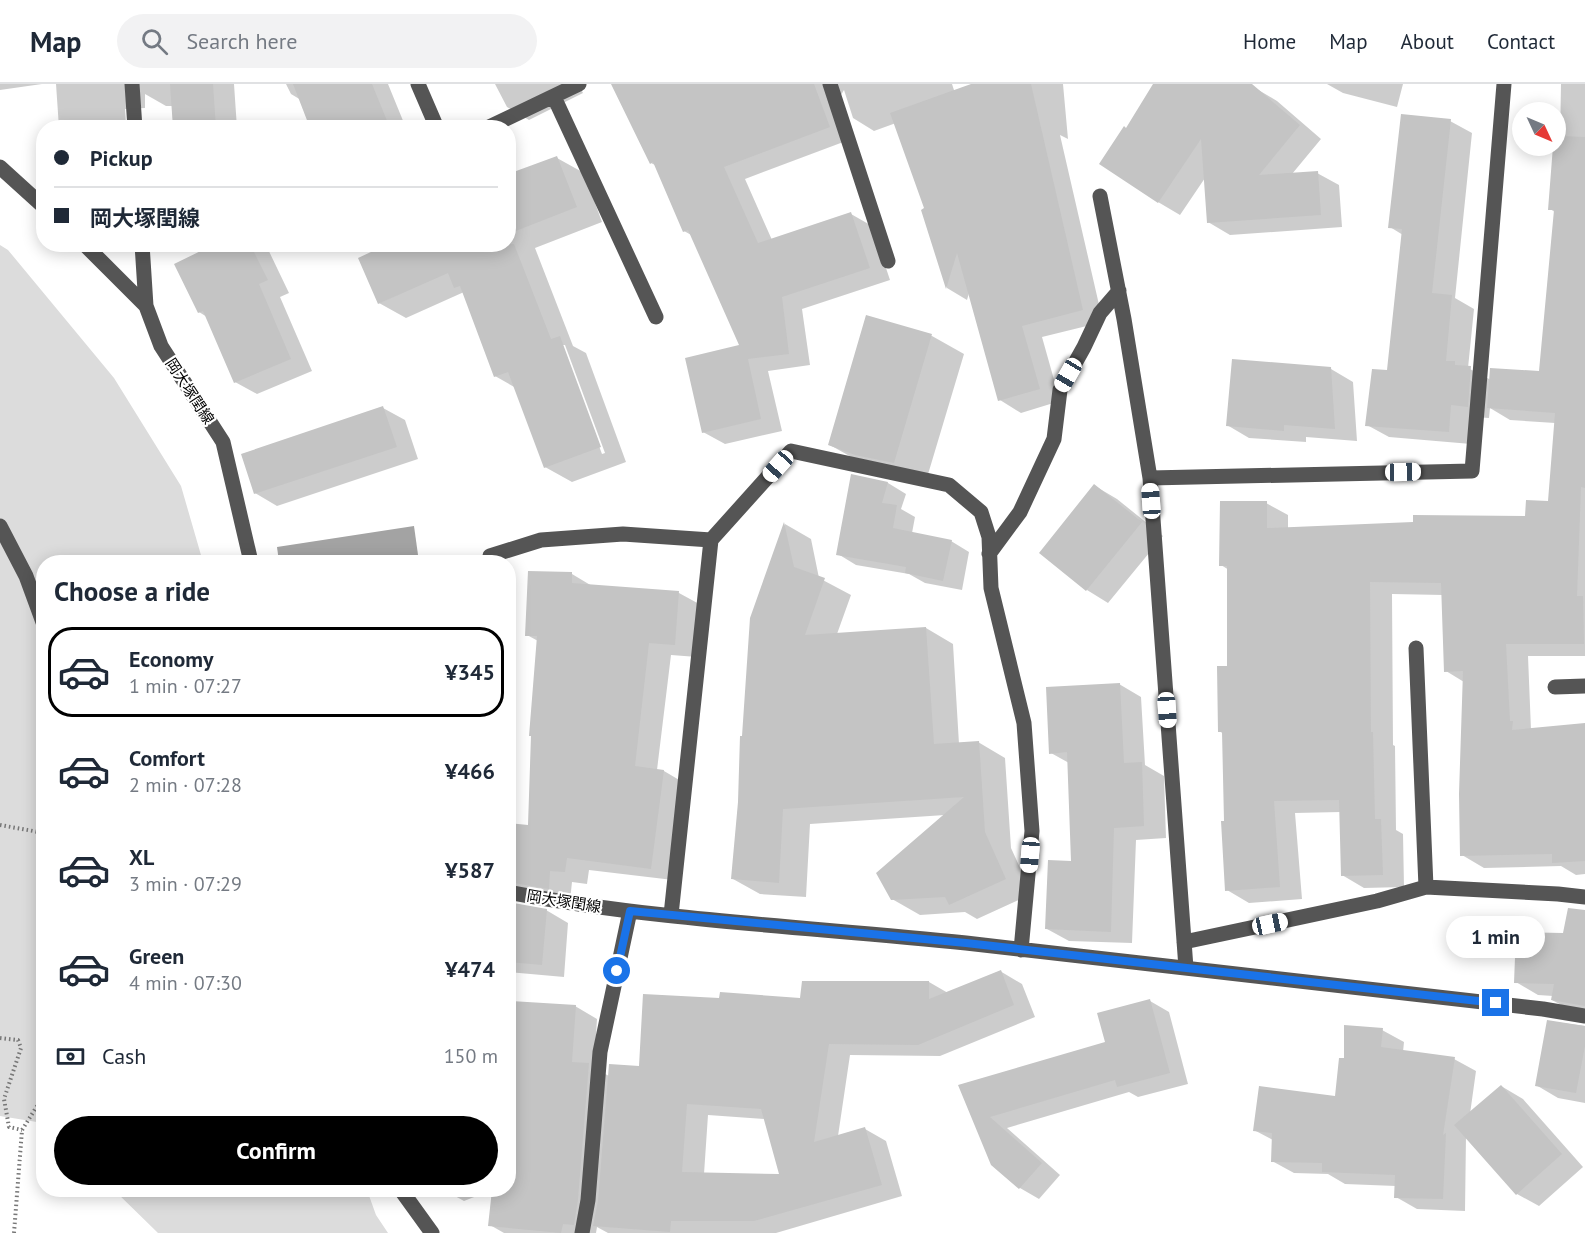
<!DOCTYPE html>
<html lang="en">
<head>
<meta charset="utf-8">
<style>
  :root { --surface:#fff; --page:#f2f2f3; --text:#1f2937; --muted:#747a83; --line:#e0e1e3; --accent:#000 }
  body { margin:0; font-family:"PT Sans","Noto Sans JP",sans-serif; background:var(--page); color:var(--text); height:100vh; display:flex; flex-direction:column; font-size:22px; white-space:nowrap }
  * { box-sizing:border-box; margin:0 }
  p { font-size:20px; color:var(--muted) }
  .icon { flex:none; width:33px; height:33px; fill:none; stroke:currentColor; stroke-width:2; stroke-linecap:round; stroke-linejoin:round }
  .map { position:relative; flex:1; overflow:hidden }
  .sheet { position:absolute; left:36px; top:471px; width:480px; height:642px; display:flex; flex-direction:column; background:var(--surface); border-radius:24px; box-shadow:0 3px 15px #0003 }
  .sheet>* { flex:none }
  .hud { position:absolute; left:36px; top:36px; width:480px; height:132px; border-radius:24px; box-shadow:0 3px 15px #0003; display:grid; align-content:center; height:132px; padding:0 18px; background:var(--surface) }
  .needle { width:39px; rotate:134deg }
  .buttons { position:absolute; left:1512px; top:18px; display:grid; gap:12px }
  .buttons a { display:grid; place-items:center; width:54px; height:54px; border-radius:50%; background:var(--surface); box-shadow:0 3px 15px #0003; font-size:30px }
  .end { position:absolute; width:27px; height:27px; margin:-14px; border:8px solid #1a73e8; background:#fff; box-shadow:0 0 0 3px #fff }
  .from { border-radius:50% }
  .bubble { position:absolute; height:42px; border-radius:21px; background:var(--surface); box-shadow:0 3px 15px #0003; font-size:20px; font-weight:700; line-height:42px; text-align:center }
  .car { position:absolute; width:18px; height:36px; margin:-18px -9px; border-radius:8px; box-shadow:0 0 4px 2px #0007; background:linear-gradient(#fff 24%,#345 0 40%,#fff 0 76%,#345 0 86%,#fff 0) }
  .hud b { display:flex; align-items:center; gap:21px; height:57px; font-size:22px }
  .hud b+b { border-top:2px solid var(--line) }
  .hud i { width:15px; height:15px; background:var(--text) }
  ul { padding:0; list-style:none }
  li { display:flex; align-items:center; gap:18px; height:90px; margin:0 12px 9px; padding:0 6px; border:3px solid transparent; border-radius:24px }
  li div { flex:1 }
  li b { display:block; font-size:22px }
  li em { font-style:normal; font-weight:700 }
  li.active { border-color:var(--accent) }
  li>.icon { width:54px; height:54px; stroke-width:1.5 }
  h2 { padding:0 18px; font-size:27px; line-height:72px }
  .pay { display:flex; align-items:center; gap:15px; height:66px; padding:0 18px; font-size:22px }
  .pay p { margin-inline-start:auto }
  .cta { display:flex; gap:12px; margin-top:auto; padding:12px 18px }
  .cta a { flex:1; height:69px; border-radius:36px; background:var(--accent); color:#fff; font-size:24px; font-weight:700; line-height:69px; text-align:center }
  header { display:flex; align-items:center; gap:36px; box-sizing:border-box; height:84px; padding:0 30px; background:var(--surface); border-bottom:2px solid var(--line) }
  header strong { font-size:28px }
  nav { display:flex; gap:33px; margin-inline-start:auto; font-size:21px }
  .search { width:420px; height:54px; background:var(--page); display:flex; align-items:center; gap:15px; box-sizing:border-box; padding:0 21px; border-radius:33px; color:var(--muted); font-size:22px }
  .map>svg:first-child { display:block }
  .green { fill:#dcdcdc }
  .water { fill:#a3a3a3 }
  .shadow { fill:#0003; fill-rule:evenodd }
  .building { fill:#c4c4c4; fill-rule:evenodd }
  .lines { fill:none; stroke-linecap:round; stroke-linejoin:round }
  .path { stroke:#777; stroke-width:4; stroke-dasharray:1.5 3; stroke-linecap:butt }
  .minor { stroke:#555; stroke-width:15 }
  .route { stroke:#1a73e8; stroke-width:8 }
  .labels { text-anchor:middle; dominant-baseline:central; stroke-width:4.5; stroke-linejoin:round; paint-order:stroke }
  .street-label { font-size:15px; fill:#000; stroke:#fff }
</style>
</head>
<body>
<header>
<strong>Map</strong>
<div class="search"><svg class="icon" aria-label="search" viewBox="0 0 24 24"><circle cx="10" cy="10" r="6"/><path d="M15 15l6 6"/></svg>Search here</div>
<nav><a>Home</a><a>Map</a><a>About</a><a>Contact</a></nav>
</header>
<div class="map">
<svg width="1585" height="1149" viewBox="0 0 1585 1149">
  <rect width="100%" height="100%" fill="#fff"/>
  <path class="green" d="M0 161 8 166 114 294 181 402 203 478H44L43 1039 0 1032Z
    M114 1106H367L376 1131 388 1149H158Z"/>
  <path class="water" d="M414 442 419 478H279L277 463Z"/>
  <path class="shadow" d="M0 0H42L0 6Z
    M56 0H234L237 44H175L173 22H166L145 10V24L125 25 126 40H124V44H59Z
    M286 0H388L406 44H312L301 16 291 10Z
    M495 0H578L583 9 529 36 507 23Z
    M673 0H952L1002 153 989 0H1063L1068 55 1060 51 1103 238 1042 253 1060 317 1021 329 1000 316 969 209 967 216 947 204 923 126 926 125 896 39 874 47 853 34 844 6 841 11 854 54 745 95 772 156 851 130 872 142 890 196 802 225 810 281 768 287 782 347 725 360 703 348 742 262 693 152 684 147 657 82 651 79Z
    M1155 0H1236L1255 4 1277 17 1321 55 1292 90 1317 89 1339 101 1342 143 1230 151 1208 138 1205 94 1180 131 1158 118 1127 46Z
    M1327 0H1403L1397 23 1343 9Z
    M1561 0H1585V572H1528L1531 646 1585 642V790L1576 791 1561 782 1484 784 1462 771 1464 598 1446 587 1443 511 1392 510 1393 661 1395 662 1396 746 1403 750 1404 803 1364 804 1342 791 1341 728 1295 729 1302 815 1249 819 1227 806 1224 650 1219 647 1229 584V486L1221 481 1266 419 1288 431V445L1526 434 1549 418 1555 339 1510 336 1490 324 1489 334 1473 333 1471 360 1389 353 1367 341 1388 288 1403 151 1390 143 1450 37 1472 49 1455 214 1474 225 1468 284 1491 296 1540 289 1555 128 1550 125 1554 62 1556 57H1560Z
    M557 74 584 89 602 138 535 164 573 262 586 269 626 378 572 398 545 383 516 304 495 292 464 208 406 234 379 219 508 160V92ZM562 261H565L605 369 602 370Z
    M219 160 266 161 289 209 280 213 312 287 257 310 235 298 207 233 199 228Z
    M867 233 932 252 964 270 926 397 862 379 830 361Z
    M1331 285 1353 298 1357 357 1306 353V358L1249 354 1227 341Z
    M383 324 405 336 418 375 277 422 255 409Z
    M852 392 888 399 906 410 901 425 915 433 912 449 951 457 969 468 962 506 925 499 909 490 856 481 838 470Z
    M1095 402 1117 415 1163 452 1108 519 1087 506Z
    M785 440 811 455 819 494 851 511 837 550 926 544 953 560 959 660 978 658 1005 674 1011 764 1032 810 977 835 965 828 920 831 892 815 945 731 810 740 806 813 760 810 733 795 752 534Z
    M572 490 592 502 679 509 701 521 697 573 671 571 657 686 664 687 686 700 673 796 589 786 587 800 572 798 570 817 527 811 508 800V765L529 742 538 557 527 551Z
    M1119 600 1141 613 1145 681 1164 692 1166 754 1136 756 1132 859 1069 857 1047 845 1073 779 1069 679 1051 669Z
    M508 819 546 826 568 839 564 893 508 888Z
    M1585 851V930L1574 928 1552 916 1553 912 1538 911 1516 898Z
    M1000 887 1022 900 1035 933 940 972 850 971 838 1052 865 1045 886 1057 902 1112 776 1149H608L597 1143 596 1149H504L490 1141 494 1106H508L575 922 597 935 594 984 609 992 640 984 720 916H802L804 899 929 898 948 909ZM708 1031 765 1035 781 1091 704 1090Z
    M1150 917 1169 928 1188 1000 1138 1013 1129 1008 1007 1044 1060 1091 1039 1115 1020 1104 960 1001 1107 959Z
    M1548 937 1585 942V1019L1558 1014 1536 1001Z
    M1382 946 1404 958 1403 968 1454 975 1476 987 1470 1030 1501 1002 1523 1015 1583 1083 1539 1122 1517 1110 1466 1052 1465 1127 1417 1125 1396 1113V1102L1345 1100 1328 1090 1294 1089 1272 1077 1273 1056 1254 1046 1336 1013 1346 975Z
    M444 1106H492L464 1117Z"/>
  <path class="building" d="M170 0H213L216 44H173Z
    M293 0H372L390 44H310Z
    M611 0H814L830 43 724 83 758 159 851 128 870 184 782 213 789 270 748 275 761 335 702 349 685 274 739 261 688 146 683 148 653 78 650 80Z
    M971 0H1031L1083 226 1022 242 1040 305 998 317 957 169 946 205 921 126 924 124 890 29Z
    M1153 0H1252L1300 41 1259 91 1318 87 1321 131 1207 139 1201 55 1158 119 1099 80 1124 42 1126 44Z
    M1401 30 1451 35 1432 209 1452 211 1446 277H1455V281L1471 282 1468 323 1451 321 1449 348 1365 342 1372 285 1387 286 1402 145 1388 144Z
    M1561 52 1585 53V404L1581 403 1577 512H1583L1584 560H1506L1510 637H1513L1512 646 1585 639V777L1552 779V770L1460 772 1459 710 1463 587 1444 588 1441 499 1370 498 1371 648H1373L1375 735H1381L1383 791 1341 792 1339 716 1274 717 1280 803 1225 807 1221 737H1224L1222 648H1218L1217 582H1227V482H1219L1220 417H1267V444L1413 438V431L1525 432 1526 416 1548 417 1555 329 1487 324 1490 284 1539 287 1554 126H1548L1553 62H1556V56H1561Z
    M557 72 577 123 508 150V90Z
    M215 160H250L268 196 259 200 291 275 234 299 203 227 198 229 174 180Z
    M388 160H514L551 255 560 252 601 363 544 384 508 288 494 293 460 202 454 204 448 189 378 220 358 174Z
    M866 231 932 250 894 379 855 371 828 361Z
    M1232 275 1331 283 1335 345 1284 341V347L1226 342Z
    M383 322 397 363 254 410 241 370Z
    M851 390 888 398 882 419 897 421 893 444 952 456 943 497 905 489 906 483 836 471Z
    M1094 400 1142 438 1086 507 1039 469Z
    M784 438 794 483 825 494 805 551 926 543 934 660 979 657 985 748 1006 795 949 821 945 813 891 816 876 789 964 713 783 725 779 799 731 795 738 718 740 652H742L750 534Z
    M528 487 572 488V499L679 507 675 561 649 559 635 682 664 686 651 785 567 774 565 788 550 787 549 805 508 798V739L528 741 531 652H529L537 552H525Z
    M1120 599 1124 679 1142 678 1144 742 1114 744 1111 848 1045 845 1048 776 1071 777 1067 668 1049 670 1046 603Z
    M508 818 547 825 542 881 508 878Z
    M1568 824 1585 826V922L1551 916 1554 900 1514 899 1516 848 1563 849Z
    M1001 886 1014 921 918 961 829 960 814 1058 865 1043 882 1101 754 1137H671L670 1148 593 1142 598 1117 609 980 639 982 643 910 719 914 720 908 800 914 802 897H929V915ZM687 1020 761 1025 779 1090 682 1088Z
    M1150 915 1170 989 1117 1003 1115 996 990 1033 1042 1079 1019 1105 991 1081 958 1001 1105 958 1097 929Z
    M511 917 576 921 572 978 589 979 578 1115 574 1141 563 1140 561 1149 488 1142 492 1106H508V959Z
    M1547 936 1585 942V962L1576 1009 1535 1002Z
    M1344 941 1383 944 1381 963 1455 973 1443 1051 1446 1049 1443 1115 1394 1114 1395 1091 1322 1088V1079L1271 1078 1272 1049 1253 1047 1259 1002 1335 1012 1339 974H1344Z
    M1501 1001 1562 1070 1516 1111 1454 1041Z"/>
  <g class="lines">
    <path class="path" d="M0 741 44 749
      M0 954 18 956 21 964 4 1015 9 1043 22 1046
      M14 1149 22 1046 44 1011"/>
    <path class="minor" d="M132 0 135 44
      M418 0 437 44
      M830 0 888 177
      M554 13 656 233
      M487 44 579 0
      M0 83 44 123
      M1100 112 1124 235 1150 394
      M84 160 146 222 161 262 223 358 251 478
      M142 160 146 222
      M0 442 26 492 44 541
      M711 456 791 367 949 401 981 428 989 453 991 504 1024 639 1032 747 1021 866
      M989 470 1020 428 1054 355 1060 306 1084 263 1100 229 1119 207
      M489 478 490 472 541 456 623 450 711 456 671 831
      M1416 564 1426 803
      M1555 603 1585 602
      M508 808C659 837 814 843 966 859 1159 880 1351 903 1543 925L1585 932
      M1184 858 1377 817 1426 803 1558 810 1585 813
      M1186 884 1150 394 1472 387 1504 0
      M401 1106 432 1149
      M582 1149 588 1116 600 968 630 827"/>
  </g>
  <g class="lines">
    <path class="route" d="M617 887 630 827 966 859 1496 919"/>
  </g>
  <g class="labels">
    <g class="street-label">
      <text transform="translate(190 307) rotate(57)">岡大塚閏線</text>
      <text transform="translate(564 817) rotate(9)">岡大塚閏線</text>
    </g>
  </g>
</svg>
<div class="buttons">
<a><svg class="needle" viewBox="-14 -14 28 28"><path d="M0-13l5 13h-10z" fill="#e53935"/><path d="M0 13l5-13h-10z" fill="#747a83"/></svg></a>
</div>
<i class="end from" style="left:617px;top:887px"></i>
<i class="end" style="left:1496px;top:919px"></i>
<div class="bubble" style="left:1446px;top:832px;width:99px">1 min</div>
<i class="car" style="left:1068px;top:291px;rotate:210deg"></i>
<i class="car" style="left:778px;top:382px;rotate:222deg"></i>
<i class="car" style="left:1403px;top:388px;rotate:89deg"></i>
<i class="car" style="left:1151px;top:417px;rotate:356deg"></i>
<i class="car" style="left:1167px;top:626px;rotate:176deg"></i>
<i class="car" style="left:1030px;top:771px;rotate:185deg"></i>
<i class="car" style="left:1270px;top:840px;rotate:78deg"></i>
<div class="hud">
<b><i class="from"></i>Pickup</b>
<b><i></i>岡大塚閏線</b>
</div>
<section class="sheet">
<h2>Choose a ride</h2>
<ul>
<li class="active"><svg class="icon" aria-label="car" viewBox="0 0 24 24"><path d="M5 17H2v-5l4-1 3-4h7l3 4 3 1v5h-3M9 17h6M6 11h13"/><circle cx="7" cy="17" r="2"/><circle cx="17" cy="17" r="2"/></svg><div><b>Economy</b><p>1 min · 07:27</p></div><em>¥345</em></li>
<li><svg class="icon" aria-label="car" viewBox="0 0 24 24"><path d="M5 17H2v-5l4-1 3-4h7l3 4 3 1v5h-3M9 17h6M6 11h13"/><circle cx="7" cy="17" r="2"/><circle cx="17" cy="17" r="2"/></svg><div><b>Comfort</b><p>2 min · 07:28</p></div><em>¥466</em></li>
<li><svg class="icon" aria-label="car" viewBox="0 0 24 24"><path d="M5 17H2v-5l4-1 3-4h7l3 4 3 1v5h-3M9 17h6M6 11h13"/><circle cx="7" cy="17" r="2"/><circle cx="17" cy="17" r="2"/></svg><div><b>XL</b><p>3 min · 07:29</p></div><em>¥587</em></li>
<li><svg class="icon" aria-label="car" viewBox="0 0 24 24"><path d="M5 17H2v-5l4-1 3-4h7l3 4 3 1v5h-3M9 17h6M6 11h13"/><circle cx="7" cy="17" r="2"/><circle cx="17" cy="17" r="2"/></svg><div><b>Green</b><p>4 min · 07:30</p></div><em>¥474</em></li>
</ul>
<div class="pay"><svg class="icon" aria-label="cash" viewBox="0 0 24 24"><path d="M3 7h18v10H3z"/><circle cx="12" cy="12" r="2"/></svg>Cash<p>150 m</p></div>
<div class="cta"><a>Confirm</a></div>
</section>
</div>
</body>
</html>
